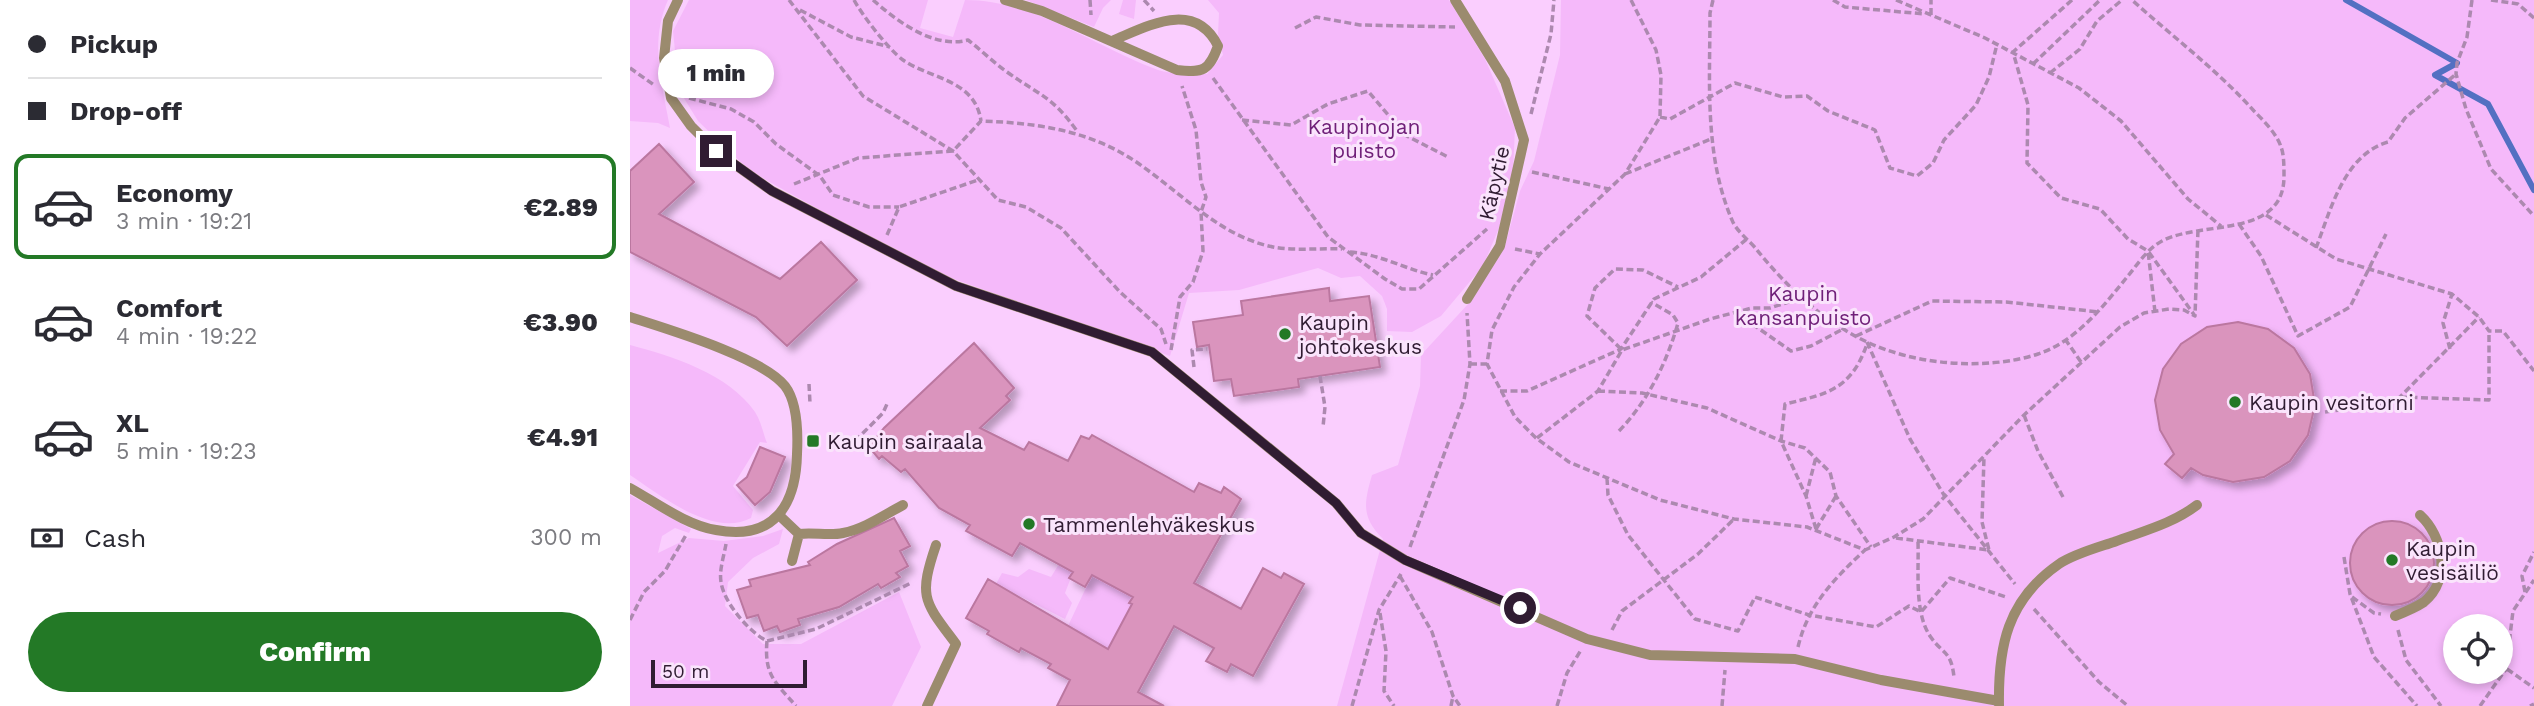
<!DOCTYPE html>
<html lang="en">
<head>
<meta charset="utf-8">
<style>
  :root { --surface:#fff; --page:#f2f2f3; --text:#2b2b33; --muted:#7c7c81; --line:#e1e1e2; --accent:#237926 }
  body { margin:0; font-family:"Work Sans",sans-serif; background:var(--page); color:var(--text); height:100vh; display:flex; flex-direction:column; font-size:26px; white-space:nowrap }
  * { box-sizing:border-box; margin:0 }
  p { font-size:23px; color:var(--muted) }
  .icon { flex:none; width:38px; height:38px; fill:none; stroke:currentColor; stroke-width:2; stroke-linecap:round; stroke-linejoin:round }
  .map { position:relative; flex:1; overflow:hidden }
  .sheet { display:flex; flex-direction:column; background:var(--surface); width:630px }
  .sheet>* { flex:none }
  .top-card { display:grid; align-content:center; height:154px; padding:0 28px; background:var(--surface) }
  .fabs { position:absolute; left:1813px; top:614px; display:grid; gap:14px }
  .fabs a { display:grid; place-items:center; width:70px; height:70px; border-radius:50%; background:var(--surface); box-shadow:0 4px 10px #0003; font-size:35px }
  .scale { position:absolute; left:21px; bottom:18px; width:156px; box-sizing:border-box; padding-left:7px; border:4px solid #301c32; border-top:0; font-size:19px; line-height:24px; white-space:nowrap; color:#301c32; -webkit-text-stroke:5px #fae4fc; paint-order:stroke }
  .end { position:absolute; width:32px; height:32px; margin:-16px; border:9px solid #301c32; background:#fff; box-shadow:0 0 0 4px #fff }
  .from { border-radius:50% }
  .bubble { position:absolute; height:49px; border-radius:24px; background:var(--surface); box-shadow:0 4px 10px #0003; font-size:23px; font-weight:800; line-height:49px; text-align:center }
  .top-card b { display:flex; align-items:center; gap:24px; height:66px; font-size:26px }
  .top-card b+b { border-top:2px solid var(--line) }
  .top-card i { width:18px; height:18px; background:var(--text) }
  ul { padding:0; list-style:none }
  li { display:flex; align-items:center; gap:21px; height:105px; margin:0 14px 10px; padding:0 14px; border:4px solid transparent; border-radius:14px }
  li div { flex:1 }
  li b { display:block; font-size:26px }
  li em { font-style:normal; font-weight:800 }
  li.active { border-color:var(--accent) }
  li>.icon { width:63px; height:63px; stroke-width:1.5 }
  .pay { display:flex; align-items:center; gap:18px; height:77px; padding:0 28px; font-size:26px }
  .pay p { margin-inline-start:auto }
  .cta { display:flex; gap:14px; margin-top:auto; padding:14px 28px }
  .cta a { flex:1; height:80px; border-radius:42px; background:var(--accent); color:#fff; font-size:28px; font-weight:800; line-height:80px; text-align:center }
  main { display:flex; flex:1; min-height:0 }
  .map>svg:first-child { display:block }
  .green { fill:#f5b9fa; fill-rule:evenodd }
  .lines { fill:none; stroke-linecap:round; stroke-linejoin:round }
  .stream { stroke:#5370c2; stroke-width:6 }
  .building { fill:#da94bd; stroke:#bb77a0; stroke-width:2; filter:url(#shadow) }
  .path { stroke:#ac89af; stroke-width:3.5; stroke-dasharray:7 3.5; stroke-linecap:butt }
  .service { stroke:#9b8b6e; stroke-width:10 }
  .route { stroke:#301c32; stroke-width:9 }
  .poi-dot { fill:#237926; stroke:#fae4fc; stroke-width:2.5 }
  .labels { text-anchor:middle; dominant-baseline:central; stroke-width:6; stroke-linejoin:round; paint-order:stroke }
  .park-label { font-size:21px; fill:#702079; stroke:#fae4fc }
  .street-label { font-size:21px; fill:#301c32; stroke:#fae4fc }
  .poi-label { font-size:21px; fill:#301c32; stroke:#fae4fc; text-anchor:start }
</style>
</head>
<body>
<main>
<section class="sheet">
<div class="top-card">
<b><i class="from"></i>Pickup</b>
<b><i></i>Drop-off</b>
</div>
<ul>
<li class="active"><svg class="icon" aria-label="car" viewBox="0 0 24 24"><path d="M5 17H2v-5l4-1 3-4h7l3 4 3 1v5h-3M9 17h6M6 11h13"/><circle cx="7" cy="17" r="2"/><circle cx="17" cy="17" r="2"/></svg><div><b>Economy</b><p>3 min · 19:21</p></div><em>€2.89</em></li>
<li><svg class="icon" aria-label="car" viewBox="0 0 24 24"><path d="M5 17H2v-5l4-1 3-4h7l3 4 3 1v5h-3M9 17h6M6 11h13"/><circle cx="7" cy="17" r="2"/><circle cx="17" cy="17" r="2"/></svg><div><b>Comfort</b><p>4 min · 19:22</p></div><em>€3.90</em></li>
<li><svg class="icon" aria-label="car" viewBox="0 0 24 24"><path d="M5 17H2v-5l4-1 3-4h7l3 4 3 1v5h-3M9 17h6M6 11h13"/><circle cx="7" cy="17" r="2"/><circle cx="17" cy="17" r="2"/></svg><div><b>XL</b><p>5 min · 19:23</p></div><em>€4.91</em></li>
</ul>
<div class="pay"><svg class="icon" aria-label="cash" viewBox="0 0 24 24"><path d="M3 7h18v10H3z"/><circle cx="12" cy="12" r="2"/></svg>Cash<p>300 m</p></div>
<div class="cta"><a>Confirm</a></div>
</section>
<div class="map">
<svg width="1904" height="706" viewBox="0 0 1904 706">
  <defs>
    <filter id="shadow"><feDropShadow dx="5.5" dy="5.5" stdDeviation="3.5" flood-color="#0004"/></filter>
  </defs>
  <rect width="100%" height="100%" fill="#facefe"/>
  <path class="green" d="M0 0H38C19 43 32 83 40 128L28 123 0 121Z
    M59 0H298L290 28 323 37 335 0C405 0 465 47 528 70 542 75 562 73 577 74L593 55 588 34 589 13 578 0H819L855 59 885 128 883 172 869 228 853 266 811 316 782 332 757 331V309L752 296 730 276 711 278 688 268 609 290 559 293 540 356 321 278 253 245 120 171 68 121 49 90 43 31Z
    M396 0H481L473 8 464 27Z
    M493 0H506L504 19 489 14Z
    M931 0H1904V706H707L753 539C731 517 734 503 742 475L768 465 790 386 791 355 839 303 875 246 890 191 904 161 930 55ZM1825 626H1871V672H1825Z
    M0 345C42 356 99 374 125 412 131 421 133 433 137 443L130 442 103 486 123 510 121 518C83 538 30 495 0 475Z
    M0 495 61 529 59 533 45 528 32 536 28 553 59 538 94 541 133 536 153 529 149 544 123 558 98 582 95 606 133 644H171L269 592 291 647 262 706H0Z
    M429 564 443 572 435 593 442 603 435 619 366 584 372 573 388 577 399 569 421 577Z
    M462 575 503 597 500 603 502 604 478 649 438 626Z"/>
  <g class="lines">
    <path class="stream" d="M1716 0 1827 63 1805 75 1858 104 1904 190"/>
  </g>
  <path class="building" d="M29 144 64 182 29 214 150 279 191 242 227 280 157 346 126 317 0 252V171Z
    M699 288 700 301 739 296 750 367 668 379 669 387 604 396 601 379 584 381 579 345 567 347 563 322 613 315 611 301Z
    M1608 322 1638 329 1664 348 1680 374 1685 405 1678 435 1660 461 1634 477 1603 482 1573 475 1561 468 1552 478 1535 464 1544 454 1530 430 1525 400 1533 369 1551 344 1577 327Z
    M344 343 384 388 376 396 380 400 350 428 394 450 399 442 438 461 451 436 459 439 462 435 564 492 569 483 591 493 594 487 611 499 564 583 611 609 633 568 651 578 654 573 674 584 623 676 601 664 597 672 576 661 584 648 544 626 508 692 534 706H427L440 680 418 668 421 664 391 648 389 652 357 634 359 631 336 618 358 579 478 649 502 604 499 603 503 597 462 575 455 587 439 578 443 572 390 543 382 556 336 531 340 525 309 508 275 469 271 472 252 456 249 459 239 447 254 428Z
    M130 447 155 457 140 492 125 505 107 485 117 477Z
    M264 518 280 546 270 551 278 566 266 573 270 577 251 588 248 584 209 607 168 619 170 625 150 632 147 626 134 631 128 615 117 618 107 590 121 586 119 580 180 565 178 562 207 544Z
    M1720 563a42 42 0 1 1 84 0a42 42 0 1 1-84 0Z"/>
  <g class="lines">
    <path class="path" d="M159 0 233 96 323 151 368 200 396 207 431 228 490 292 531 329 536 344
      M224 0C232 15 259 50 273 60 300 79 345 79 351 121
      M243 0C268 22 304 49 338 40 351 50 363 62 377 72 409 95 422 96 447 131
      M460 0 461 15
      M514 0 524 11
      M1001 0 1026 50 1031 75 1030 117 995 174 910 254 884 287 862 330 857 364 885 417 906 438 939 462 1030 500 1104 519 1177 527 1235 550 1264 537 1293 519 1394 415 1490 327 1514 313 1539 309 1554 310 1565 316
      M1083 0 1080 13C1080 82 1074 155 1102 220 1106 231 1120 241 1127 250 1156 286 1193 321 1235 341 1284 365 1356 371 1408 354 1445 342 1473 307 1497 277 1508 264 1517 249 1532 241 1572 220 1655 239 1654 175 1654 167 1654 154 1651 147 1647 134 1633 120 1624 111 1586 69 1543 37 1502 0
      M1203 0 1215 7 1295 14
      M1266 0 1355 38 1449 88 1491 121 1558 199 1591 226
      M1442 0 1383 52 1398 105 1397 163 1431 198 1470 209 1498 239 1518 251
      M1842 0 1837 37 1827 63 1826 74 1836 109 1861 169 1904 216
      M1861 0 1888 4 1904 18
      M170 10 221 37 260 47
      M1301 15V0
      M665 28 686 17 730 25 825 27
      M1403 64 1470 0
      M0 68 24 85
      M1420 73 1450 49 1467 21 1492 0
      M583 78 698 237 755 279 772 289H789L857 229
      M59 98 101 109 124 122 146 144 190 176 203 195 239 207H269
      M901 114 921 34 924 0
      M1030 117 1040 119 1105 83 1153 97 1177 96 1198 111 1245 130 1260 168 1287 176 1303 163 1314 140 1346 105 1359 77 1367 44
      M612 120 661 125 698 104 738 91 775 135 818 157
      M902 172 979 189
      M995 174 1081 139
      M164 184 228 158 323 151 351 121C409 123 464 131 512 166 553 195 592 237 643 247 664 251 690 248 712 249
      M1636 215 1706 259 1822 294 1849 317 1859 331H1873L1904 371
      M1609 224 1631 256 1668 336 1720 307 1756 234
      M257 235 269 207 348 180
      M1686 248C1701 209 1714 155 1758 142L1775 118 1826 74
      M885 249 910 254
      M720 252C750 254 774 269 803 275
      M1105 312 1161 351 1181 346 1215 328
      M1525 312 1518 251 1565 316 1568 229
      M1226 336 1302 301 1376 302 1469 312
      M1435 339 1451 362
      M1237 342 1280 439 1314 495 1385 584
      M991 349 957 316 965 288 985 269 1013 270 1048 287
      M1820 349 1813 323 1822 294
      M541 350 550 297 563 282 573 251 571 212 576 197 571 182 566 130 552 86
      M840 364H857
      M564 367 562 350 577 349
      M690 376 695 407 693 427
      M179 384 180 403
      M870 391H897L991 349 1024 299 1071 277 1118 238
      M968 391 1012 393 1077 408 1151 441 1175 448 1200 472 1206 496 1241 547
      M1770 397 1859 400V331
      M1695 412 1754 404 1770 397 1849 317
      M1394 415 1408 451 1433 497
      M989 431C1018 401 1037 362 1048 323L1043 315 1021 302
      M907 438 968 391 992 350 1080 319 1122 308H1140L1171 298
      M225 441 253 413 257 404
      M977 478 978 495 998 535 1065 619 1108 631 1125 597 1179 615 1246 627 1279 606 1291 612 1320 578 1376 597
      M1176 496 1186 457
      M1186 529 1176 496 1151 441 1155 404C1197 394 1221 390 1237 344
      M1186 529 1206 496
      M1266 538 1359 550 1352 522 1354 457
      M1288 542C1289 570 1284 612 1300 636 1313 655 1321 650 1324 677
      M96 544C94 556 89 570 91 582 94 603 119 632 137 641L186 629 281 583
      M780 547 834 400 840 364 837 313
      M1714 557 1720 594 1744 657 1787 706
      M770 576 802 632 823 696 830 706
      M1895 592 1892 576 1904 552
      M1722 597 1744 613 1751 614
      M1404 609 1469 682 1498 706
      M750 613 756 651 754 691 764 706
      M0 620 14 592 35 571 56 535
      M982 630 992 611 1068 554 1104 519
      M1768 630 1776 660 1811 706
      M137 641C134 675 145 682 166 706
      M1168 647C1178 605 1204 579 1235 550
      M1877 669 1904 688
      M722 706 749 610 771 574
      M821 706 823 696
      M927 706 937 673 951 650
      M1092 706 1095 670
      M1850 706 1876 669 1883 611 1904 580
      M1900 706 1904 704"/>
    <path class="service" d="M48 0 38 21 34 58 41 98 61 126 86 151 142 191 326 286 522 352 706 503 731 533 775 560 957 639 1020 655 1165 659 1251 680 1369 701
      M375 0 412 11 547 70C573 73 579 71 588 46 565 0 520 25 484 40
      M825 0 875 81 894 140 870 246 837 299
      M0 317C37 329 132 357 155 386 168 403 168 434 167 454 166 505 144 541 86 530 56 525 27 503 0 488
      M149 515 169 534
      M162 561 169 534C183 532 199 536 213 533 234 529 254 515 273 505
      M1765 616C1775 612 1785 608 1794 602 1822 579 1813 536 1790 515
      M1369 705C1368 647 1377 600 1429 564 1444 554 1466 548 1484 542 1513 531 1542 524 1567 505
      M297 706 326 644C294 601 288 598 306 545"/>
  </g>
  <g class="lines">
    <path class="route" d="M86 151 142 191 326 286 522 352 706 503 731 533 775 560 890 608"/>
  </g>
  <g class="poi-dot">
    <circle cx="655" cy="334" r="7"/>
    <circle cx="1605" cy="402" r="7"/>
    <rect x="176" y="434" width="14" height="14" rx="3.5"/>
    <circle cx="399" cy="524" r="7"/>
    <circle cx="1762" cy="560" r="7"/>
  </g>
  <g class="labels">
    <g class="park-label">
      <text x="734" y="126">Kaupinojan<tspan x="734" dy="24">puisto</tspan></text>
      <text x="1173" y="293">Kaupin<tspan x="1173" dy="24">kansanpuisto</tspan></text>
    </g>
    <g class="street-label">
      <text transform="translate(864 183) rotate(-77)">Käpytie</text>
    </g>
    <g class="poi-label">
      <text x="669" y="322">Kaupin<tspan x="669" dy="24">johtokeskus</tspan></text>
      <text x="1619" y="402">Kaupin vesitorni</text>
      <text x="197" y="441">Kaupin sairaala</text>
      <text x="413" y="524">Tammenlehväkeskus</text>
      <text x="1776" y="548">Kaupin<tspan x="1776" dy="24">vesisäiliö</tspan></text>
    </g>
  </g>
</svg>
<div class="fabs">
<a><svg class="icon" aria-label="locate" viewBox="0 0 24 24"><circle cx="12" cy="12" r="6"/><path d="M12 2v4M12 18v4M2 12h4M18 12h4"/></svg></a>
</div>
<div class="scale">50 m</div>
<i class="end from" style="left:890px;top:608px"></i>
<i class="end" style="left:86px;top:151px"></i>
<div class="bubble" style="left:28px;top:49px;width:116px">1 min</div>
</div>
</main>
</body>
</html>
